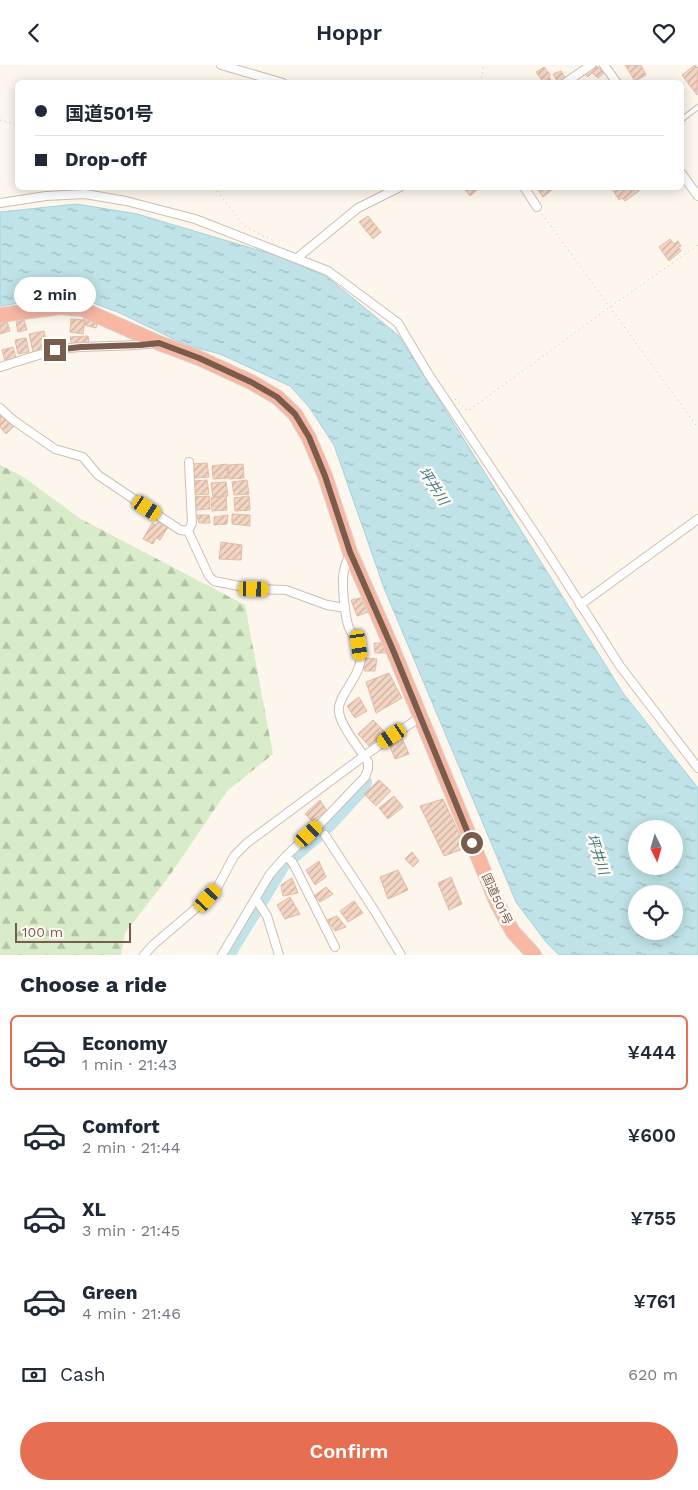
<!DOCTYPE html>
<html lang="en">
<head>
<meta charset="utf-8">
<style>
  :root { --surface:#fff; --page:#f2f2f3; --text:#1f2937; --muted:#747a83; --line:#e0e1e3; --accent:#e76f51 }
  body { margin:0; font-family:"Work Sans","Noto Sans JP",sans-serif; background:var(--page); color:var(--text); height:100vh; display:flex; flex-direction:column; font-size:19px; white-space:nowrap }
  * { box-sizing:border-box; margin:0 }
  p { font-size:16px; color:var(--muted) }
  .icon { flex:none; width:28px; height:28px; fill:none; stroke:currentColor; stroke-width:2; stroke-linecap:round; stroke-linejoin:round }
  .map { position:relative; height:890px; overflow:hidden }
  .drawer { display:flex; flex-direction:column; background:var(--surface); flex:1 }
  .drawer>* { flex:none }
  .hud { position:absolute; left:15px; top:15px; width:669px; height:110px; border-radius:8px; box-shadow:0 2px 12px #0003; display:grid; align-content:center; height:110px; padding:0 20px; background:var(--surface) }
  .needle { width:32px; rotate:175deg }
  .tools { position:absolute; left:628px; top:755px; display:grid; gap:10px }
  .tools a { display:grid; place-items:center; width:55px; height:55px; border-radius:50%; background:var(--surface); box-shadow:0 2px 12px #0003; font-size:25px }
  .scale { position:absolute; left:15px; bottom:12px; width:116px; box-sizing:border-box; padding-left:5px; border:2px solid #7a5c4d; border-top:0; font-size:14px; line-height:18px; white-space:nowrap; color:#7a5c4d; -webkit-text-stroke:4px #fffaf3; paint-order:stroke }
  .end { position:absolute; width:22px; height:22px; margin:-11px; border:6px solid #7a5c4d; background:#fff; box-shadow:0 0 0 2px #fff }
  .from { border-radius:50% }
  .bubble { position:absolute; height:35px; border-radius:18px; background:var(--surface); box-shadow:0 2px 12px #0003; font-size:16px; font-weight:600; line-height:35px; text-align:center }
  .car { position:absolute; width:15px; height:30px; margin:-15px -8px; border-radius:6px; box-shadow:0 0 4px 1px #0007; background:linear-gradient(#f5c518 24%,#345 0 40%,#f5c518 0 76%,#345 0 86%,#f5c518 0) }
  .hud b { display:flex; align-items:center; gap:18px; height:48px; font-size:19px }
  .hud b+b { border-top:1px solid var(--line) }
  .hud i { width:12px; height:12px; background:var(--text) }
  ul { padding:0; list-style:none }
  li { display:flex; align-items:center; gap:15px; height:75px; margin:0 10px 8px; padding:0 10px; border:2px solid transparent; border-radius:8px }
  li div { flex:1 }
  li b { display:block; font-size:19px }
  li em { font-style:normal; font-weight:600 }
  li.current { border-color:var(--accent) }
  li>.icon { width:45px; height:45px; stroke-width:1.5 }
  h2 { padding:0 20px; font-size:22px; line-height:60px }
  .pay { display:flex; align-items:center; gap:12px; height:55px; padding:0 20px; font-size:19px }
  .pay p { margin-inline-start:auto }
  .primary-button { display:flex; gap:10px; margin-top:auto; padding:10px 20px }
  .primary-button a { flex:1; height:58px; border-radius:30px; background:var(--accent); color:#fff; font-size:20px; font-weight:600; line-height:58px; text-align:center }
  header { display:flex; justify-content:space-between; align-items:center; height:65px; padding:0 20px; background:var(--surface); font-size:22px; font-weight:600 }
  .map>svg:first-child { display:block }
  .forest { fill:url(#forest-firs) }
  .water { fill:url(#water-ripples); stroke:#a5d3da; fill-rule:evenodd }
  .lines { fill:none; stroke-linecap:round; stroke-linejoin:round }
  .river { stroke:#bfe3e8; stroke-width:14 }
  .building { fill:url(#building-hatch); stroke:#e6bba3 }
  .lane-casing { stroke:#d1beb0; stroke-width:6 }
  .street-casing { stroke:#d1beb0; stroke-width:10 }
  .highway-casing { stroke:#dad1cd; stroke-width:16 }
  .path { stroke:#d9b8a5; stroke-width:1; stroke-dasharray:1 4; stroke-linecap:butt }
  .lane { stroke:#fff; stroke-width:4 }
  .street { stroke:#fff; stroke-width:8 }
  .highway { stroke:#f7b7a3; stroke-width:14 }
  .route { stroke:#7a5c4d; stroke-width:6 }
  .labels { text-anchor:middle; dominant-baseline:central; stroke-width:5; stroke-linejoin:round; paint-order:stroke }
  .street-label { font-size:12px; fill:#7a5c4d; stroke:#fffaf3 }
  .water-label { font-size:14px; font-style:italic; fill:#437c86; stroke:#fffaf3 }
</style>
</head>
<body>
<header><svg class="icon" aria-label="back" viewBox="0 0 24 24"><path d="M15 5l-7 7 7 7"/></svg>Hoppr<svg class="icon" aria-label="heart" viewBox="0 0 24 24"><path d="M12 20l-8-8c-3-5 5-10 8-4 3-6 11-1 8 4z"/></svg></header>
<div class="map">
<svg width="698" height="890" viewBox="0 0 698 890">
  <defs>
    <pattern id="forest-firs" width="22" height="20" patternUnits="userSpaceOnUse" patternTransform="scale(1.25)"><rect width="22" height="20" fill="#d8ecc9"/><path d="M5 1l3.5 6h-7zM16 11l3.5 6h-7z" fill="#b4c2a5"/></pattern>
    <pattern id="water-ripples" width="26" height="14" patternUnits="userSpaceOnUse" patternTransform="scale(1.25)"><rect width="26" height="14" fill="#bfe3e8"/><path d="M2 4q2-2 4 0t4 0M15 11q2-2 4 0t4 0" fill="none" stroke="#a0bbbe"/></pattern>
    <pattern id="building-hatch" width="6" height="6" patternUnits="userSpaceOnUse" patternTransform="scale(1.25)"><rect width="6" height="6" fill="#f3d5c3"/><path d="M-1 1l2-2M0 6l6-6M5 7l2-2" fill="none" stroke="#cab0a1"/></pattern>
  </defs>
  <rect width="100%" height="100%" fill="#fdf6ec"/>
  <path class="forest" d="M0 400 22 411 81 454 245 540 273 689 227 726 170 810 125 868 121 890H0Z"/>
  <path class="water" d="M77 139 137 149 278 191 327 212 399 271 623 628 698 723V890H559L546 877 516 837 384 523 334 380 309 342 290 321 220 289 186 280 120 248 72 230 0 241V147ZM636 764H674V801H636ZM636 829H674V866H636Z"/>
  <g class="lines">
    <path class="river" d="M328 761 362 724 365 717
      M228 890 283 800 322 767"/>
  </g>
  <path class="building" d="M594 0 603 5 604 8 598 13 592 8 588 12 585 9Z
    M625 0H641L646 10 635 16Z
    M695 0 698 3 697 30 682 10Z
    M544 2 550 9 549 12 551 15 547 18H544L536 7Z
    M561 6 566 14 558 18 553 9Z
    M463 122H476L477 125 470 131Z
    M536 122H552L553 124 543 132Z
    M611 122H621L622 125 626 122H637L639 126 625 136 622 133 619 135Z
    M368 151 381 167 373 174 359 157Z
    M670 174 674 179 678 176 681 181 678 182 681 186 669 196 659 182Z
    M84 252 98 257 96 263 84 260Z
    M71 254 85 255 83 269 70 267Z
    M24 255 27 265 18 267 16 257Z
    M7 256 10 266 0 269V258Z
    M44 266 48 284 33 287 29 269Z
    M88 271 89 278 72 280 70 272Z
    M26 273 29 287 18 289 15 275Z
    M13 282 16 293 5 296 2 285Z
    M0 347 14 361 6 369 0 362Z
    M207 398 209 412 194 413 192 399Z
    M227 399 228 413 213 414 212 401Z
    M243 399 244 413 229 414 228 400Z
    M207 415 209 429 194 430 192 416Z
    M247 415 249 429 234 430 232 417Z
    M226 417 228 431 213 432 211 418Z
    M209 431 210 444 195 445 193 432Z
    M226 431 227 445 212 446 211 433Z
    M249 431 250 445 235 446 234 433Z
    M232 449 250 450V461L232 459Z
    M197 450H209L210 458H199Z
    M228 450 227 459 214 460V452Z
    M158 457 168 462 160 475 156 473 153 479 143 474 152 458 156 460Z
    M221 477 242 480 241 495 219 494Z
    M365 532 371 546 357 551 351 535Z
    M374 578H384L386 588H375Z
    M365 593 377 594 375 606H364Z
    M389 608 402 633 376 648 366 617Z
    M359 632 367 646 355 653 347 641Z
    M373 655 386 668 369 681 358 669Z
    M402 673 409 689 395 694 389 679Z
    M379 715 391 726 376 741 364 729Z
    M394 731 403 742 388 754 379 743Z
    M443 734 466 783 444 791 420 741Z
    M320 735 327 746 312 756 305 749Z
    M412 787 419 796 413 802 405 794Z
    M319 796 326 812 315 820 306 805Z
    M398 805 408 825 388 834 380 812Z
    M451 812 462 839 449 845 438 818Z
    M292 813 298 828 283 831 281 820Z
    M326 822 333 829 320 837 314 831Z
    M290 832 300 849 285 854 277 840Z
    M354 836 363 848 348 857 340 846Z
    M337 851 346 862 335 866 327 855Z"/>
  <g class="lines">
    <defs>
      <path id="lane" d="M681 55 698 42"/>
      <path id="street" d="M221 0 283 18
        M604 0 617 18
        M565 18 591 0
        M681 108 698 131
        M524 122 537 142
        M0 138 46 131 85 129 126 136 195 154 328 206 398 258 429 310 540 476 620 601 698 703
        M297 193 358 143 400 122
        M0 302C27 294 54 283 82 282 106 280 131 282 155 278
        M0 343 13 355 55 384 83 392 98 410 180 465 188 466 192 458 189 397
        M188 466 209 511 214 516 254 524 286 525 327 540 345 543
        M580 540 698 454
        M325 770 374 845 401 890
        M286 791 293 798 335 882
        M256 834 267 851 279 890
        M144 890 153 880 208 833 217 823 234 791 247 778 364 691 420 652
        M222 890 270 809 286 791 320 759 365 712 368 704V697C360 684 341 662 339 647 336 632 361 612 361 591 360 580 354 573 349 563 345 552 341 517 344 506 345 500 348 493 350 488"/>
      <path id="highway" d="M0 250 61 242 82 244 159 278 199 293 251 317 277 332 295 349 309 373 325 411 350 487 393 585 497 838 513 867 534 890"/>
    </defs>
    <use href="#lane" class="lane-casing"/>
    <use href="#street" class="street-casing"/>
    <use href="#highway" class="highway-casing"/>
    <path class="path" d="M236 18 237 13
      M480 18 484 0
      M0 55 18 60
      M214 122 244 161 274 176
      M542 149 698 363
      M455 334 468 346 610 242 698 180"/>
    <use href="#lane" class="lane"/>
    <use href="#street" class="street"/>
    <use href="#highway" class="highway"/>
  </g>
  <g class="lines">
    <path class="route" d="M55 285 81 282 141 280 159 278 199 293 251 317 277 332 295 349 309 372 325 411 350 487 393 585 472 778"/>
  </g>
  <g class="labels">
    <g class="street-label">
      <text transform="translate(497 834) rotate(65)">国道501号</text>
    </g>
    <g class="water-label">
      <text transform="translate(434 421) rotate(57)">坪井川</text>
      <text transform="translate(598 789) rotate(72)">坪井川</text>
    </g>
  </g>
</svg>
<div class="tools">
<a><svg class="needle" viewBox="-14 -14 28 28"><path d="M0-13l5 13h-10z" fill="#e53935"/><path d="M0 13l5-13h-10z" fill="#747a83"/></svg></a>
<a><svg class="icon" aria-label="locate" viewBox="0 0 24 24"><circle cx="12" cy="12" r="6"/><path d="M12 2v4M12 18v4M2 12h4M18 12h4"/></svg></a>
</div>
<div class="scale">100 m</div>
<i class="end from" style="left:472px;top:778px"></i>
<i class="end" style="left:55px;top:285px"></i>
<div class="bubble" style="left:14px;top:212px;width:82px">2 min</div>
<i class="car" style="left:147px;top:443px;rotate:124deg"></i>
<i class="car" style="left:254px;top:524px;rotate:91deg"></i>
<i class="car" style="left:359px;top:580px;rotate:172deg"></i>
<i class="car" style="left:392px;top:671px;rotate:236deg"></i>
<i class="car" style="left:309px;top:769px;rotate:47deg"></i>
<i class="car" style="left:208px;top:833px;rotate:42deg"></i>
<div class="hud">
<b><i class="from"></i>国道501号</b>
<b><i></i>Drop-off</b>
</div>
</div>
<section class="drawer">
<h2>Choose a ride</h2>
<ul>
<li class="current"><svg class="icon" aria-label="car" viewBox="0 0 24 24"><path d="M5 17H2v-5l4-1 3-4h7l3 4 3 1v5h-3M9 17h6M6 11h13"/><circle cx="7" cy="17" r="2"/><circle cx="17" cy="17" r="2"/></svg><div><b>Economy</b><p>1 min · 21:43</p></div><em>¥444</em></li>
<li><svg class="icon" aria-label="car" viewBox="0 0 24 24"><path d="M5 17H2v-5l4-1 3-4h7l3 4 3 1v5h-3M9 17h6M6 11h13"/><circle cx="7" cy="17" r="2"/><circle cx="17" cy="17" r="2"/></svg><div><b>Comfort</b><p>2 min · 21:44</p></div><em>¥600</em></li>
<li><svg class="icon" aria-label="car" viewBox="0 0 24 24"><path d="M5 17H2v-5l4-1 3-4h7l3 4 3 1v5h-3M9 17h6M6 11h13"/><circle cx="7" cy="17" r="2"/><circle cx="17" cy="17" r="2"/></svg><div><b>XL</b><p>3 min · 21:45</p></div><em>¥755</em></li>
<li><svg class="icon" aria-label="car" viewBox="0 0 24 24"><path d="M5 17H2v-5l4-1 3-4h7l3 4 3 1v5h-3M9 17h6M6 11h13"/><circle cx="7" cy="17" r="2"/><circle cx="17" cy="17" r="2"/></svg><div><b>Green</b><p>4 min · 21:46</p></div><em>¥761</em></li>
</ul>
<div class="pay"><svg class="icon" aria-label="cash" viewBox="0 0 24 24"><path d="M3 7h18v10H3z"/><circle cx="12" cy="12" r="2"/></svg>Cash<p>620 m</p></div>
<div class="primary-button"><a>Confirm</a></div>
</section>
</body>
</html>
